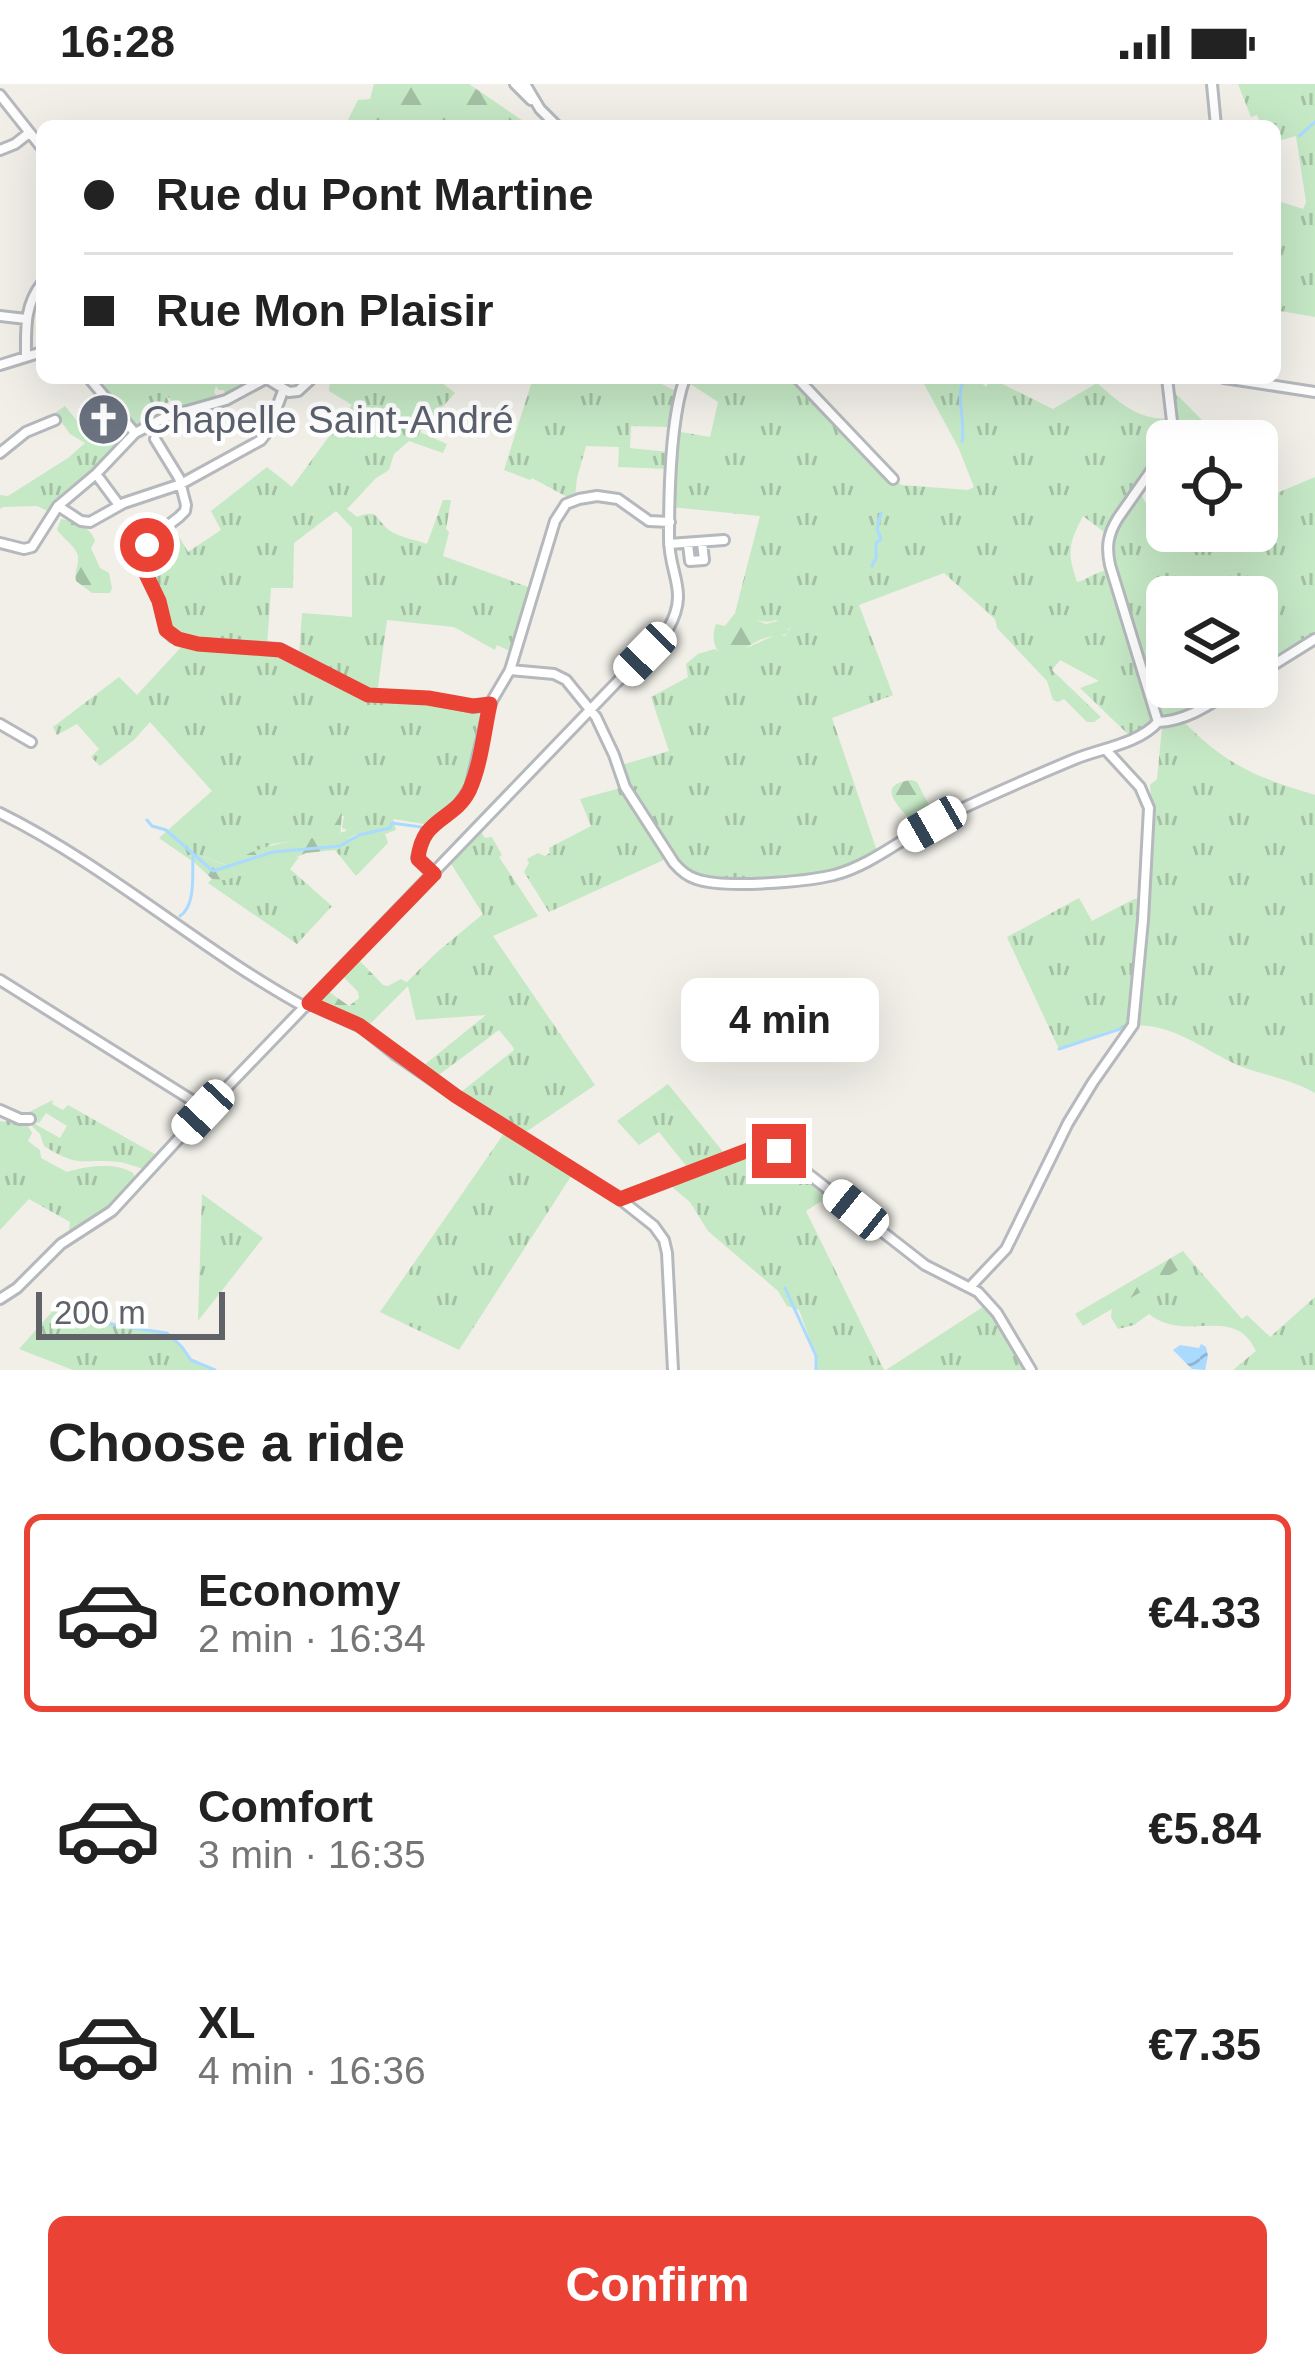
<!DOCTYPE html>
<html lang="en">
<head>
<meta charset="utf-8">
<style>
  :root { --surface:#fff; --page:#f6f6f6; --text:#222; --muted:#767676; --line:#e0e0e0; --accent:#ea4335 }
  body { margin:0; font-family:Arial,sans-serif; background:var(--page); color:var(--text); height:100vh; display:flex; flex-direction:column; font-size:45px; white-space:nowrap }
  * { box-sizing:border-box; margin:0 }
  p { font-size:39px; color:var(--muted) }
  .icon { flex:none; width:66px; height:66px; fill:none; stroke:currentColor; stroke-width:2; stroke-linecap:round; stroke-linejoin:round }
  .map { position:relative; height:1286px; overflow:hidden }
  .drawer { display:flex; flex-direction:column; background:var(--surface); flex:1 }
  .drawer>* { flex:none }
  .hud { position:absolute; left:36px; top:36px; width:1245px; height:264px; border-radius:18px; box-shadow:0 12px 48px #0002; display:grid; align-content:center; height:264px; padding:0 48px; background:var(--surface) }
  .controls { position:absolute; left:1146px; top:336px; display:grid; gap:24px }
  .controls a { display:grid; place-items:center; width:132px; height:132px; border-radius:18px; background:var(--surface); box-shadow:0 12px 48px #0002; font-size:60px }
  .scale { position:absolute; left:36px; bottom:30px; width:189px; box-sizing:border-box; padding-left:12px; border:6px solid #5f6368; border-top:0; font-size:33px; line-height:42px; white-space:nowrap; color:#5f6368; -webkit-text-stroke:9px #fff; paint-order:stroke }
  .end { position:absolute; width:54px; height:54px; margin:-27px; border:15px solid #ea4335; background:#fff; box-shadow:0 0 0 6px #fff }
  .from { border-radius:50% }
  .bubble { position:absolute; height:84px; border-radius:18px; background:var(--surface); box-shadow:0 12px 48px #0002; font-size:39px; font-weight:700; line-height:84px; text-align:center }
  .car { position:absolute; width:36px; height:72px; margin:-36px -18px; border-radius:15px; box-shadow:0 0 9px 3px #0007; background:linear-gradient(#fff 24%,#345 0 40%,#fff 0 76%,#345 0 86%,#fff 0) }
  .hud b { display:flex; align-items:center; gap:42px; height:114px; font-size:45px }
  .hud b+b { border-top:3px solid var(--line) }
  .hud i { width:30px; height:30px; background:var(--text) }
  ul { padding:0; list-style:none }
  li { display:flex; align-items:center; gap:36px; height:198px; margin:0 24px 18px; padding:0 24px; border:6px solid transparent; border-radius:18px }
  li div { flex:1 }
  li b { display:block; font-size:45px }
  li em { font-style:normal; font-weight:700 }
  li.selected { border-color:var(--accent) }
  li>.icon { width:108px; height:108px; stroke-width:1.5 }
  h2 { padding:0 48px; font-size:54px; line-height:144px }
  .button { display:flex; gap:24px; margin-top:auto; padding:24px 48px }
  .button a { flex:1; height:138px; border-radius:18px; background:var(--accent); color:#fff; font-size:48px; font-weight:700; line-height:138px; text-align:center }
  .status { display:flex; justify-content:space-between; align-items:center; height:84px; padding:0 60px; background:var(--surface); direction:ltr }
  .status svg { height:33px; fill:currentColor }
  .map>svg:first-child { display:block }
  .grass { fill:url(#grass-tufts); fill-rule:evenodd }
  .forest { fill:url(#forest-firs) }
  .water { fill:url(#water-waves) }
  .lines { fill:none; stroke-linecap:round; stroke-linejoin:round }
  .stream { stroke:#aadaff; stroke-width:3 }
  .minor-casing { stroke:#b5b8bc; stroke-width:14 }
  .minor { stroke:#fff; stroke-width:8 }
  .route { stroke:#ea4335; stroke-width:15 }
  .labels { text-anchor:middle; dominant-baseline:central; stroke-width:9; stroke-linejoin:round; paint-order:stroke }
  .worship-label { font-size:39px; fill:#5b616d; stroke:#fff; text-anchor:start }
</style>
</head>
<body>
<div class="status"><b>16:28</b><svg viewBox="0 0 49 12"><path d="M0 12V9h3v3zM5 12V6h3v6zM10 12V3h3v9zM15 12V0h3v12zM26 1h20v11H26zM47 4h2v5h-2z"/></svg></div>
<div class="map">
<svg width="1315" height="1286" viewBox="0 0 1315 1286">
  <defs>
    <pattern id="grass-tufts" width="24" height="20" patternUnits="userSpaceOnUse" patternTransform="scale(3)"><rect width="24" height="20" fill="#c5e8c5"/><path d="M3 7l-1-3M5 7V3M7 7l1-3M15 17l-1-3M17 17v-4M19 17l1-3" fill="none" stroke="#a3c0a4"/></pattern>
    <pattern id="forest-firs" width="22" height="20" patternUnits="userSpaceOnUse" patternTransform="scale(3)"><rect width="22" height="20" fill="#c5e8c5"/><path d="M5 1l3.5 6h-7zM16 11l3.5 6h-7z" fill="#a3c0a4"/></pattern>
    <pattern id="water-waves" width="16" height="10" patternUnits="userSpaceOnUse" patternTransform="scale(3)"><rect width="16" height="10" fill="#aadaff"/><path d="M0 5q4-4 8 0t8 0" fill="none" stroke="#8eb4d2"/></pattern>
  </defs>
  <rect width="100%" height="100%" fill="#f1efe8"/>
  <path class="grass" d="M1238 0H1315V233L1280 227 1275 255V116L1303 125 1306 118 1296 52 1275 58V42H1261L1257 31 1251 33Z
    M106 294H197L201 298 206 294H258L226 311 224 306H219L216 302 214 308 219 315 166 330V325L172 324 173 318 165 310 169 318 141 344 131 341 130 335 125 334 119 340 125 347V354L89 393 50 428 37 422 3 423 0 425V411L8 412 68 374 85 359 70 350 55 329 65 322 87 349 104 321 118 337 123 333 103 308Z
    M330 294H436L455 309 420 348 447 360 443 369 409 357 394 370 389 386 376 394 347 425 357 433C379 424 375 435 389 446 398 453 416 456 427 460L443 416H451L446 445 449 448 443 472 531 504 512 568 497 561 495 566 454 543 387 536 377 610 367 609 299 572 302 529 352 533V444L336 427 294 459 293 504H271L267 562C237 560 195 565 170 546 160 521 134 476 157 453 161 448 168 445 173 442L188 468 221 446 211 427 267 383 292 403 352 321 329 307Z
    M533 294H649L674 306 669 343 631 342 630 364 668 368 667 385 618 383 619 363 586 362 577 394 575 414 571 415 532 394 530 396 504 386Z
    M685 294H797L901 401 968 406 974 403 959 365 924 300 927 294H976L986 303 992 295 1053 325 1097 299C1120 319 1140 338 1172 334L1169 307H1173L1223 357H1167V364L1138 405 1172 466 1204 447H1228L1237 455 1249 447H1257V390L1277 409 1315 393V555L1257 591V513H1167V603H1238L1182 636C1226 681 1255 693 1315 711V1009C1292 996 1269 992 1245 984 1208 970 1173 937 1131 942 1108 944 1082 958 1059 965L1007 853 1079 814 1092 837 1134 815 1144 814 1148 716 1151 714 1150 701 1157 695 1162 643 1158 639 1132 654 1080 604 1099 597 1060 576 1052 586 1101 633 1094 638H1087L1064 615 1058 618 1053 616 1047 597 997 544 995 535 944 489 859 521 893 611 832 634 878 770 849 787 768 798 696 795 670 773 549 828 524 788 529 779 527 775 538 769 545 772 550 769 549 764 591 742 580 715 624 703 618 682 669 667 651 613 688 593 686 580 698 570 715 565 719 568 744 565 778 550 785 552 790 545 776 536C764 541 757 533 745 536L735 529 760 432 671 423 675 347 710 353 718 318 692 301 683 298ZM1083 432 1108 451V486C1094 488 1088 496 1077 498 1067 468 1068 461 1083 432Z
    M184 560 280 568 317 585 363 612 485 627 468 701 463 712 448 725 445 723V728L430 741 393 735 396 746 385 750 388 759 356 792 335 766 371 754 357 750 347 755H339L341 748H345L346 745 342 744 344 732H331L322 753 272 760 231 783 203 772 195 779 159 754 212 707 150 638 134 656 100 682 91 673 99 665 77 640 57 651 53 643 119 593 137 611Z
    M478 743 485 754 492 753 502 771 499 773 538 832 493 852 595 1001 520 1052 575 1086 459 1266 380 1228 507 1045 456 1012 514 966 513 963 499 946 432 996 418 986 486 931 416 936 407 898 436 869 483 830 448 775Z
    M299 773 290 785 332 822 297 860 208 799 212 795 226 796 271 778Z
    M668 1000 724 1069 776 1049 795 1069 790 1073 834 1109 806 1127 884 1286H816V1272L799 1226 787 1222 778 1207 708 1147 690 1118 666 1098 691 1088 659 1048 639 1061 617 1037Z
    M53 1016 52 1020 63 1026 68 1021 160 1073 147 1086C138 1084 128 1079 119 1078 80 1074 81 1085 44 1062L40 1050 32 1042 35 1040 60 1054 67 1042 46 1029 39 1039 36 1038 35 1031 29 1028Z
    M11 1035 28 1042 32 1049 28 1057 40 1066 41 1074 67 1088C86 1082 115 1078 133 1089L137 1098 100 1131 73 1147 69 1146 70 1138 29 1115 0 1146V1037L4 1038Z
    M202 1110 263 1154 198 1237Z
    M1192 1178 1242 1235 1247 1231 1270 1253 1315 1213V1286H1233L1256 1267C1234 1219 1186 1260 1149 1230L1134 1241 1118 1245 1111 1233 1112 1224Z
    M989 1219 1031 1286H886Z
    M58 1221 67 1227 119 1242 167 1249 182 1263 191 1276 215 1286H73L19 1265Z"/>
  <path class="forest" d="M374 0H469L529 41 345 42 358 16 370 15Z
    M61 435C75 437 91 443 95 457L91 464 100 484 109 489 112 504 110 509H92L76 497C74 487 79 482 78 472 77 464 63 454 57 446Z
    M735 529 745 536 752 534 766 540 782 536 788 539 789 550C777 551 763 553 752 560 746 563 742 569 736 571 715 577 710 555 716 540L725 542Z
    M912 696 917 698 932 727 929 738H912C898 722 874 700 912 696Z
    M342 729 340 754 347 755 368 748 372 755 335 766 306 769 290 776 271 778 226 796 212 795 195 779 202 772 230 783C248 762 295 756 322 753L331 731Z
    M353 874 358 875 383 901 388 902 401 895 408 899V902L370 940 316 916 325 905 349 922 359 914 358 908 339 888Z
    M1183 1167 1192 1178 1083 1242 1075 1230Z"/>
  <path class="water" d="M1201 1260 1206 1263 1208 1272 1205 1286 1192 1285 1173 1266 1180 1261 1199 1264Z"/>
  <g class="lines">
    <path class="stream" d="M1299 52 1315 38
      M962 358C966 336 955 315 964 294
      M872 482 876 474V459L881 455 877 445 881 429
      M147 736 152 742 166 746 213 787 273 768 340 762 359 751 390 744 392 739 421 743
      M180 832C196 821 192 792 193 773
      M1059 965 1126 943
      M785 1204 816 1272V1286
      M58 1221 67 1227 119 1242 167 1249 182 1263 191 1276 215 1286"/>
    <defs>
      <path id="minor" d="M515 0 531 16
        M525 0 540 25 557 42
        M1212 0 1216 42
        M0 11 42 64
        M0 66 15 60 29 49
        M0 232 26 235
        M26 273C26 245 24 222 42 199
        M0 281 42 268
        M89 294 135 349
        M266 294 289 308 298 307 312 294
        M797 294 893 395
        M1167 294 1173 346 1171 357
        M1224 294 1315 308
        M155 355 179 394 186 421 185 427 179 433 153 453 143 476 144 486 159 517 166 546 173 553 198 560 279 565 369 611 428 614 473 623 490 620
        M0 369 26 348 55 336
        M96 390 119 421
        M58 422 81 437 90 438 124 419 181 400 261 356 268 347 283 307
        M0 459 24 465 32 463 58 422 96 390 135 349 166 333 226 316 267 294
        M669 460 724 456
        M688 460 690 477 704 476 702 459
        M510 586 554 590 566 596 596 633 614 671 625 703 674 779C680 786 686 792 696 795 724 805 804 798 834 791 869 782 900 756 932 739 978 716 1027 695 1075 675 1102 664 1138 660 1158 638
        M1257 591 1315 555
        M1158 638 1110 481C1106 462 1108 450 1118 434L1167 364
        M1158 638C1188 637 1213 618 1238 603
        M0 640 31 658
        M0 729C109 783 199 865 305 923
        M435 790 417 773 426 748 459 720 470 704 490 620 510 586 555 437 566 420 579 415 597 412 618 415 649 437 670 438
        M0 896 206 1025
        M309 919 363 944 396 971 456 1012 620 1115 654 1142 664 1156 667 1169 673 1286
        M0 1026 20 1035H30
        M620 1115 751 1065 763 1063 779 1067 925 1181 978 1208 997 1229 1031 1286
        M971 1202 1006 1165 1068 1039 1093 998 1133 941 1143 836 1149 724 1140 703 1106 666
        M0 1215 17 1204 61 1160 112 1127 206 1025 668 545C690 507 669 492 669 454 669 409 670 335 685 294"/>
    </defs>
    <use href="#minor" class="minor-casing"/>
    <use href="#minor" class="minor"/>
  </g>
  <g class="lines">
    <path class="route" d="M147 461 143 476 144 486 159 517 166 546 178 555 198 560 280 566 368 611 428 614 473 622 490 620C484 647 481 681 469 707 454 737 422 733 418 775L434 790 309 919 359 941 456 1012 620 1115 751 1065 763 1064 779 1067"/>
  </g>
  <defs>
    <symbol id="church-disc" viewBox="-11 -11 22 22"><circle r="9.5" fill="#6b7280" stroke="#fff"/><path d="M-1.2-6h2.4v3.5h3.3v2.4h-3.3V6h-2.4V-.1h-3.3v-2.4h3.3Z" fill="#fff"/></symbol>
  </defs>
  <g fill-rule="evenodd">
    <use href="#church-disc" x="74" y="306" width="59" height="59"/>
  </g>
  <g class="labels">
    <g class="worship-label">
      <text x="143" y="335">Chapelle Saint-André</text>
    </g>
  </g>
</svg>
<div class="controls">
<a><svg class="icon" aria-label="locate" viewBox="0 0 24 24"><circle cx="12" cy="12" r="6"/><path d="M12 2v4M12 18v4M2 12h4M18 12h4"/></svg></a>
<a><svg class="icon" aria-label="layers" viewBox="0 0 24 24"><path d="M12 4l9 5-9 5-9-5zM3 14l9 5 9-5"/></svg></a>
</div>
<div class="scale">200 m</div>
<i class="end from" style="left:147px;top:461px"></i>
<i class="end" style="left:779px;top:1067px"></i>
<div class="bubble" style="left:681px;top:894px;width:198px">4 min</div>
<i class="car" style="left:645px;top:570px;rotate:224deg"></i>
<i class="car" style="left:932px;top:740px;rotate:240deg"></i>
<i class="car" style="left:203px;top:1028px;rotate:223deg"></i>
<i class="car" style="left:856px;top:1126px;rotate:309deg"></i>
<div class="hud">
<b><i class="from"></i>Rue du Pont Martine</b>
<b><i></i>Rue Mon Plaisir</b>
</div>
</div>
<section class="drawer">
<h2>Choose a ride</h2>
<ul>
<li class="selected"><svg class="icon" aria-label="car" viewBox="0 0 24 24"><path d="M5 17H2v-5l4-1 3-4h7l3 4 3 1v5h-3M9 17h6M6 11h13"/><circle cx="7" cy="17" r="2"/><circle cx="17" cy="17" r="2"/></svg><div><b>Economy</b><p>2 min · 16:34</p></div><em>€4.33</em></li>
<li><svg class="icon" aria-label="car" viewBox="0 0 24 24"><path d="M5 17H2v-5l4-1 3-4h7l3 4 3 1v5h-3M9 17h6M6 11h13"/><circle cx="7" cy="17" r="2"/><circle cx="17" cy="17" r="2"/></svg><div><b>Comfort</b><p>3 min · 16:35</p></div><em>€5.84</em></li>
<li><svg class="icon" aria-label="car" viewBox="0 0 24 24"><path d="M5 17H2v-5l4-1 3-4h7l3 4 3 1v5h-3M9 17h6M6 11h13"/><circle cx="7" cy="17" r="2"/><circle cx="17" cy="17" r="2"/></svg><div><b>XL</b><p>4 min · 16:36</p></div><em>€7.35</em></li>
</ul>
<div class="button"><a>Confirm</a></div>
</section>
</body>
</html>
